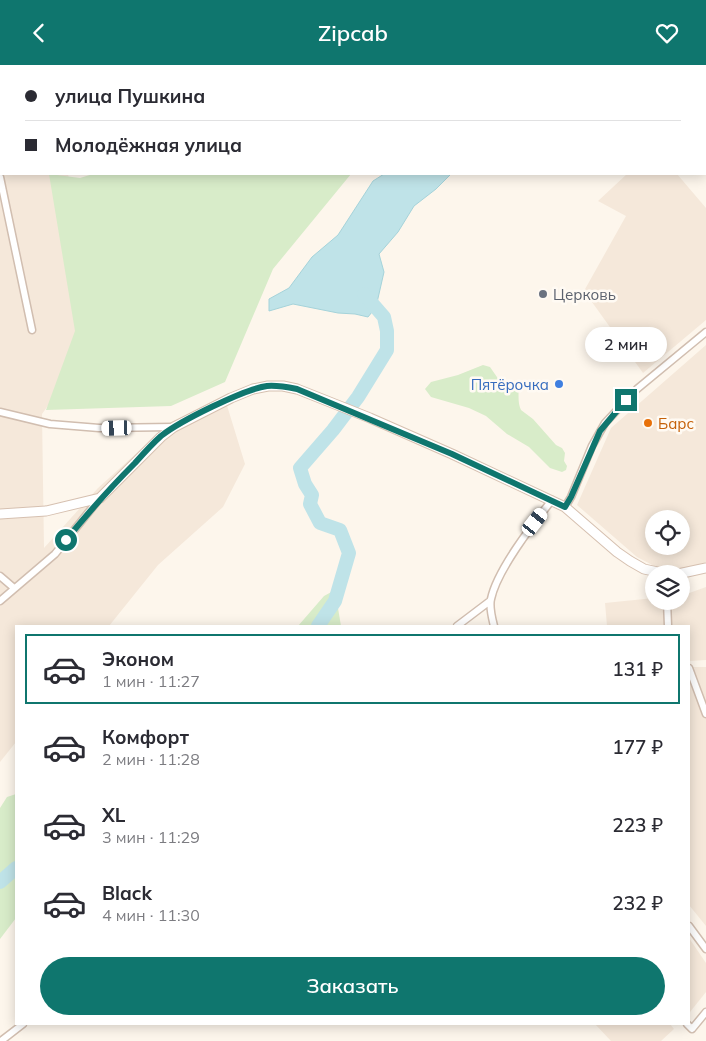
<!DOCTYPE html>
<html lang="ru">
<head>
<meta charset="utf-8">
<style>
  :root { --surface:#fff; --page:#f7f7f7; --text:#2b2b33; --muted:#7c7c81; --line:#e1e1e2; --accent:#0f766e }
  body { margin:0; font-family:Mulish,sans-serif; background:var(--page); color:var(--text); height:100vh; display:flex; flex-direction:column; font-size:19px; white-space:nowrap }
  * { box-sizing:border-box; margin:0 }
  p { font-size:16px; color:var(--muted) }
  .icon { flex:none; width:28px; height:28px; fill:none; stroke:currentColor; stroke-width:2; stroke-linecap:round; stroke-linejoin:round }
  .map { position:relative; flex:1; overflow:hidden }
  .drawer { position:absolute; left:15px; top:560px; width:675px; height:400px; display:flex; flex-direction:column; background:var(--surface); border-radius:0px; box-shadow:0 2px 12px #0003 }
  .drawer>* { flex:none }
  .hud { position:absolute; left:0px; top:0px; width:706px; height:110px; box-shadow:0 2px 12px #0003; display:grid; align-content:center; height:110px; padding:0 25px; background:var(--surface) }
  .fabs { position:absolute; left:645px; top:445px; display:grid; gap:10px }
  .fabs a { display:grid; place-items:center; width:45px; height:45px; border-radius:50%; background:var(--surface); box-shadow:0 2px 12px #0003; font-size:25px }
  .end { position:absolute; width:22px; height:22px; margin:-11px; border:6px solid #0f766e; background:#fff; box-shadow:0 0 0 2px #fff }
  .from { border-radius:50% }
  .bubble { position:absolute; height:35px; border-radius:18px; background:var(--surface); box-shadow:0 2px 12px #0003; font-size:16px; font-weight:600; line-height:35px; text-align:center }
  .car { position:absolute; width:15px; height:30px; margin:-15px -8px; border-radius:6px; box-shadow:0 0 4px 1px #0007; background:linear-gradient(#fff 24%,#345 0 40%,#fff 0 76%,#345 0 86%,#fff 0) }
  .hud b { display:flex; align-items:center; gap:18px; height:48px; font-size:19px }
  .hud b+b { border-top:1px solid var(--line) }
  .hud i { width:12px; height:12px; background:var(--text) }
  ul { padding:9px 0 0; list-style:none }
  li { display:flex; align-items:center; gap:15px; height:70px; margin:0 10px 8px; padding:0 15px; border:2px solid transparent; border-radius:0px }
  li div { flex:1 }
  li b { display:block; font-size:19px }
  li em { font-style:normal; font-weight:600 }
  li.active { border-color:var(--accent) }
  li>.icon { width:45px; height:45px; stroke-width:1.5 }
  .action { display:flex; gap:10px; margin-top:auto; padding:10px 25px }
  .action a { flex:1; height:58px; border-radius:30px; background:var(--accent); color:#fff; font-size:20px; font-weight:600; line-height:58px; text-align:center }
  header { display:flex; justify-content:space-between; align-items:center; height:65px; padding:0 25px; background:var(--accent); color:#fff; font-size:22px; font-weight:600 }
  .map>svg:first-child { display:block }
  .residential { fill:#f5e8da; fill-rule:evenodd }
  .green { fill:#d8ecc9 }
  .water { fill:#bfe3e8; stroke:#a5d3da }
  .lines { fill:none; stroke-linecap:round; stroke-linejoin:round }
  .river { stroke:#bfe3e8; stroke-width:14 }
  .street-casing { stroke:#d1beb0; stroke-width:9 }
  .secondary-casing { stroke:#d6c0b0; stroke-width:11 }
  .street { stroke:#fff; stroke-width:6 }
  .secondary { stroke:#fff; stroke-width:9 }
  .route { stroke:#0f766e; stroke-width:6 }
  .worship-dot { fill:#6b7280; stroke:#fffaf3; stroke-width:2 }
  .shop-dot { fill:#3f7fe0; stroke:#fffaf3; stroke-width:2 }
  .food-dot { fill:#e8710a; stroke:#fffaf3; stroke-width:2 }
  .labels { text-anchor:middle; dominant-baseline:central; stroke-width:5; stroke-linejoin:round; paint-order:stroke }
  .worship-label { font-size:15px; fill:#5b616d; stroke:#fffaf3; text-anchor:start }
  .shop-label { font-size:15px; fill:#366cbe; stroke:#fffaf3; text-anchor:end }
  .food-label { font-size:15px; fill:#c56008; stroke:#fffaf3; text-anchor:start }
</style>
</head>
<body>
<header><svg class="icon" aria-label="back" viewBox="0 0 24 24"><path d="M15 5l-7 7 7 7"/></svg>Zipcab<svg class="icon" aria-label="heart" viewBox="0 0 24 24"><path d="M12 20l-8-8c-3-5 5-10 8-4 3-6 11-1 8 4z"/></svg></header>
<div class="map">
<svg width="706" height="976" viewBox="0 0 706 976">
  <rect width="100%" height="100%" fill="#fdf6ec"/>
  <path class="residential" d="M0 0H49L50 1H1V109H68L97 272 42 349 44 483 98 423 171 357 225 334 245 399 223 442 158 500 109 561H16V677L0 697Z
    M627 109H677L706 143V255L643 308 584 226 626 151 598 136Z
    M706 280V497L681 505 658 503 637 492 577 440 611 363ZM654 454H681V481H654Z
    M706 522V595L689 596V561H607L605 538 654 533V536H681V531Z
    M689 602H706V861L689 840Z
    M689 873 706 898V927L690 947Z
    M595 959H670L674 964 661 976H611Z"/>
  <path class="green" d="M194 0H442L193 1Z
    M49 109 80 113 93 109H351L273 204 225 317 171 341 46 345 75 266Z
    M483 300 490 302 499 315C528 319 514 328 521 345L533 354 556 380 562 383 565 388 564 396 567 401 566 405 562 407 550 403 529 382 507 369 486 351 469 343 431 332 425 324 431 317 458 310Z
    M335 525 341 561H298L324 531Z
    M16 729V853L0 874V743L7 732Z"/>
  <path class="water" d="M384 109H451L436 124 414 141 398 167 379 189 384 207 376 242 368 252 355 249 338 248 293 239 269 246V234L289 223 312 192 338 170 373 116Z"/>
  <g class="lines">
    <path class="river" d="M553 1 555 0
      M318 561 335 536 349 488 340 465 320 458 310 439 312 430 305 419 300 403 333 365 358 332 387 285V266L384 252 364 229
      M0 817 16 803"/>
    <defs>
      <path id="street" d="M0 112 32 265
        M0 347 50 359 99 363 174 362
        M565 442 571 432 592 381 605 358 637 324 706 267
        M0 511 14 523
        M0 536 55 489 100 433
        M667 536 668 561
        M457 561 490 536
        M494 561C492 553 489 542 491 534 497 505 533 459 552 435
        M689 603 706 649
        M689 861 706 884
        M687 959 692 964 706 947
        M1 976 23 959"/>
      <path id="secondary" d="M0 449 46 446 100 433 161 372 174 362 231 333 253 324 268 321H283L297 324 370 353 452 389 565 442 617 487 630 496 644 504 667 509
        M678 509 706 503"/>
    </defs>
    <use href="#street" class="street-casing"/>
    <use href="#secondary" class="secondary-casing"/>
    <use href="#street" class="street"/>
    <use href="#secondary" class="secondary"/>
  </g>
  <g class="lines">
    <path class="route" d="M66 475C88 448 110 423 135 398 143 389 152 379 161 371 180 356 244 324 267 321 277 320 287 322 297 324L452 389 565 442 571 432 600 366 626 335"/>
  </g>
  <circle class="worship-dot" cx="543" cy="229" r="5"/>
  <circle class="shop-dot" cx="559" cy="319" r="5"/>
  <circle class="food-dot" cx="648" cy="358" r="5"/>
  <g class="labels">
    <g class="worship-label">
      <text x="553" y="229">Церковь</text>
    </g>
    <g class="shop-label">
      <text x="549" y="319">Пятёрочка</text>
    </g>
    <g class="food-label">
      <text x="658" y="358">Барс</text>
    </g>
  </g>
</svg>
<div class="fabs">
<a><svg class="icon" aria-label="locate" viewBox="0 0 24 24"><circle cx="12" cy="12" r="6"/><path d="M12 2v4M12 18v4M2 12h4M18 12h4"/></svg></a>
<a><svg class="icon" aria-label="layers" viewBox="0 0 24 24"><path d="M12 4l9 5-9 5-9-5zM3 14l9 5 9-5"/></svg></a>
</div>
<i class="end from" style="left:66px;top:475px"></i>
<i class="end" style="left:626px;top:335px"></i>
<div class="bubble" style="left:585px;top:262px;width:82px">2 мин</div>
<i class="car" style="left:117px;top:363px;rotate:268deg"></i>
<i class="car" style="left:535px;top:457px;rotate:38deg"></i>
<div class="hud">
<b><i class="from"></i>улица Пушкина</b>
<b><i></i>Молодёжная улица</b>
</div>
<section class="drawer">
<ul>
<li class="active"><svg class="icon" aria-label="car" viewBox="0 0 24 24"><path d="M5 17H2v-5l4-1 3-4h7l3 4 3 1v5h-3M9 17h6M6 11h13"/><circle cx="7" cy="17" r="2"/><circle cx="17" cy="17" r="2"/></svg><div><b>Эконом</b><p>1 мин · 11:27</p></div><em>131 ₽</em></li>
<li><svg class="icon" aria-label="car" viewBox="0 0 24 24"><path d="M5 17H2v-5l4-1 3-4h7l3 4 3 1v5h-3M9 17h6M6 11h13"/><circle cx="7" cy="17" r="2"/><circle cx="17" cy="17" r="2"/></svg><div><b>Комфорт</b><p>2 мин · 11:28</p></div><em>177 ₽</em></li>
<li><svg class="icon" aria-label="car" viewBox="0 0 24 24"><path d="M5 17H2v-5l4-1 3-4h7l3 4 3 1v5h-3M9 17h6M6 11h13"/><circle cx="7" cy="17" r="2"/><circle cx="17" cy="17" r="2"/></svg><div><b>XL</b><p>3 мин · 11:29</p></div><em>223 ₽</em></li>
<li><svg class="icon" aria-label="car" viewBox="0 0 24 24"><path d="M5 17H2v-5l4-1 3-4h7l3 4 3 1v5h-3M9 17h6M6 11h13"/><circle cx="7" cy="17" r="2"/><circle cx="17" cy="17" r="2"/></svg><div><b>Black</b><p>4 мин · 11:30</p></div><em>232 ₽</em></li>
</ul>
<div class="action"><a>Заказать</a></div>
</section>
</div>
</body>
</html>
